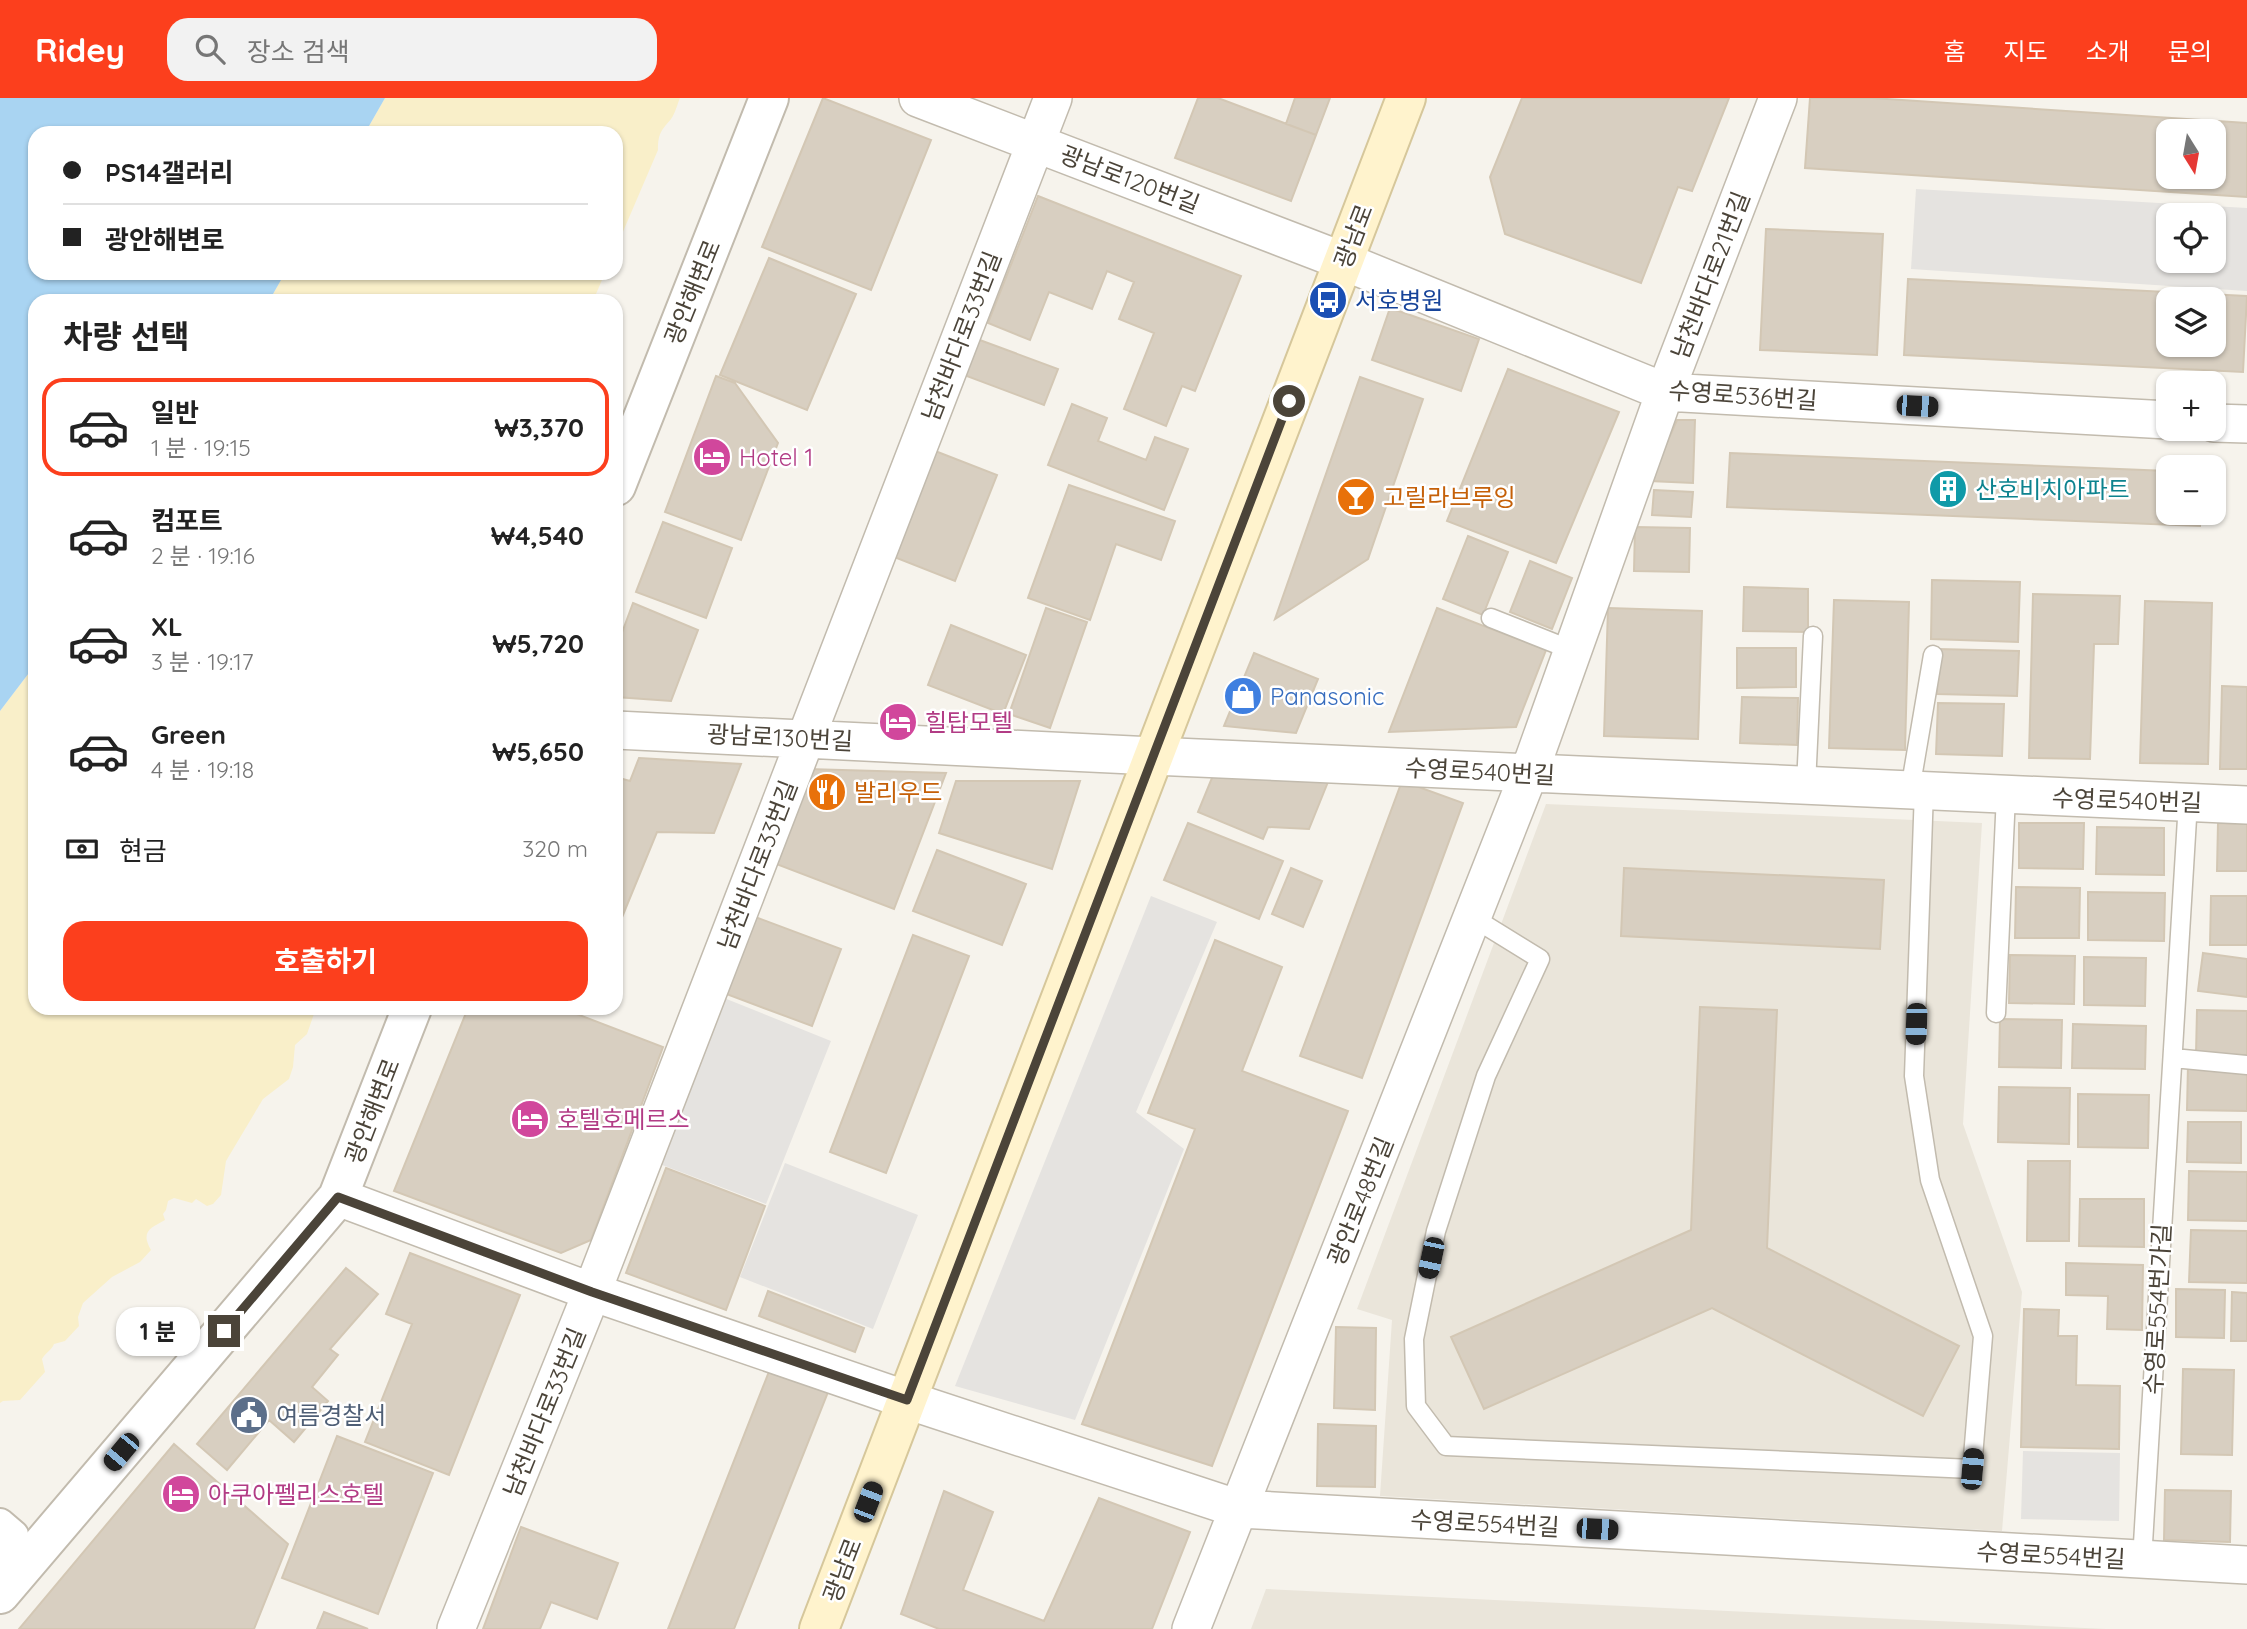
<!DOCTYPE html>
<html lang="ko">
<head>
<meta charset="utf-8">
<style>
  :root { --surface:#fff; --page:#f2f2f2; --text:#222; --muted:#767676; --line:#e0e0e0; --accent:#fc3f1d }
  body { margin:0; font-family:Quicksand,"Noto Sans KR",sans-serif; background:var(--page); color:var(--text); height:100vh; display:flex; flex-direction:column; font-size:26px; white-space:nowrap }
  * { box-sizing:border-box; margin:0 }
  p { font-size:23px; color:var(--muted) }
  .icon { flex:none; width:38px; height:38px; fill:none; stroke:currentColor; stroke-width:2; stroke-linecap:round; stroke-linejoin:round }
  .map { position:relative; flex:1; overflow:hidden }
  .sheet { position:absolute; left:28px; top:196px; width:595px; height:721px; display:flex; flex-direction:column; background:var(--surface); border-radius:21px; box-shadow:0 2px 5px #0004 }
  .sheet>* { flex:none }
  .hud { position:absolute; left:28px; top:28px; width:595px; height:154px; border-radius:21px; box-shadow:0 2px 5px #0004; display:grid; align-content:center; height:154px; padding:0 35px; background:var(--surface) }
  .needle { width:46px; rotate:169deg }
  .tools { position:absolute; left:2156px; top:21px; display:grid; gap:14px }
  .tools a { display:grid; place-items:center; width:70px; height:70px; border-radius:14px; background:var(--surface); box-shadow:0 2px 5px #0004; font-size:35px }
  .end { position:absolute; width:32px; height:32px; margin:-16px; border:9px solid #4b4439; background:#fff; box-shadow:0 0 0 4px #fff }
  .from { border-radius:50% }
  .bubble { position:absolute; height:49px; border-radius:21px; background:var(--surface); box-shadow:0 2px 5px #0004; font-size:23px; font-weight:700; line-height:49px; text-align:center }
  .car { position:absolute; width:21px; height:42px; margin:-21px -10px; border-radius:9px; box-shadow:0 0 5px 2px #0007; background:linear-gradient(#222 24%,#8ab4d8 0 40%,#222 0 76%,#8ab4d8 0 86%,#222 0) }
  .hud b { display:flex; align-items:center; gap:24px; height:66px; font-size:26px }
  .hud b+b { border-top:2px solid var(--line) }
  .hud i { width:18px; height:18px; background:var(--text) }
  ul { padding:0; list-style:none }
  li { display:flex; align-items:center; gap:21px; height:98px; margin:0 14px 10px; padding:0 21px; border:4px solid transparent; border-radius:21px }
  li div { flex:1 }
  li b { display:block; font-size:26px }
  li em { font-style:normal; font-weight:700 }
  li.on { border-color:var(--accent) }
  li>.icon { width:63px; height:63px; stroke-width:1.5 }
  h2 { padding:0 35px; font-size:32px; line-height:84px }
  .pay { display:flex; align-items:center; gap:18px; height:77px; padding:0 35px; font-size:26px }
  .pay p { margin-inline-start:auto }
  .primary-button { display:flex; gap:14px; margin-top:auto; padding:14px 35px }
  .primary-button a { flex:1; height:80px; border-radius:21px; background:var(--accent); color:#fff; font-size:28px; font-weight:700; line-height:80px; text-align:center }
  header { display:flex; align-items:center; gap:42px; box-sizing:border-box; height:98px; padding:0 35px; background:var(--accent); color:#fff }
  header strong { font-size:33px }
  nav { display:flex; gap:38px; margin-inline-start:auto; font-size:24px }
  .search { width:490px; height:63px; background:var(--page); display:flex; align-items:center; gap:18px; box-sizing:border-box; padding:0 24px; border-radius:21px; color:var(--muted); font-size:26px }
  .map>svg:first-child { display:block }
  .residential { fill:#eae5da }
  .sand { fill:#f9efc9 }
  .parking { fill:#e5e3e0; fill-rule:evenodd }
  .water { fill:#a9d4f2 }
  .building { fill:#d8cfc1; stroke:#d3c7b4; stroke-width:2; fill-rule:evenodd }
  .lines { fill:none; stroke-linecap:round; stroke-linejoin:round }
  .service-casing { stroke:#c2bbae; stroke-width:21 }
  .pedestrian-casing { stroke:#c2bbae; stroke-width:32 }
  .minor-casing { stroke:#c2bbae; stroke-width:40 }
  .tertiary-casing { stroke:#c2bbae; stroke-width:42 }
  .secondary-casing { stroke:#d6c79b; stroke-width:42 }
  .service { stroke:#fff; stroke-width:18 }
  .pedestrian { stroke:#fff; stroke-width:28 }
  .minor { stroke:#fff; stroke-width:37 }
  .tertiary { stroke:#fff; stroke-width:38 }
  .secondary { stroke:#fff3cd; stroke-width:38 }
  .route { stroke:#4b4439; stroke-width:9 }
  .labels { text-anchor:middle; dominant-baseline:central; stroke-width:5; stroke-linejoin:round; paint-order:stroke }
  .street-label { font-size:24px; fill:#4b4439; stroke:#fff }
  .transit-label { font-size:24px; fill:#164399; stroke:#fff; text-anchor:start }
  .hotel-label { font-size:24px; fill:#b23c85; stroke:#fff; text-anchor:start }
  .culture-label { font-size:24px; fill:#0d838f; stroke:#fff; text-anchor:start }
  .food-label { font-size:24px; fill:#c56008; stroke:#fff; text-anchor:start }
  .shop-label { font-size:24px; fill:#366cbe; stroke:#fff; text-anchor:start }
  .service-label { font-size:24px; fill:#4e5e75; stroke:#fff; text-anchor:start }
</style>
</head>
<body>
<header>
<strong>Ridey</strong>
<div class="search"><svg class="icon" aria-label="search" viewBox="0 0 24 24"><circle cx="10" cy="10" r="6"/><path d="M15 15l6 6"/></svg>장소 검색</div>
<nav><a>홈</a><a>지도</a><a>소개</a><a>문의</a></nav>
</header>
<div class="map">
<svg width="2247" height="1531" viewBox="0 0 2247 1531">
  <rect width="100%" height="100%" fill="#f6f3ec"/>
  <path class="residential" d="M1546 706 1982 725 1963 1026 2022 1194 2002 1433 1380 1398 1392 1222 1357 1211Z
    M1266 1491 2106 1531H1251Z"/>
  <path class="sand" d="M385 0H680C677 7 675 16 671 21 661 33 658 35 658 52L616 150V35H365Z
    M285 175H605L593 203H269Z
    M35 567V910H316L307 936 295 947 293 969 289 981 263 1001 226 1063 221 1097 213 1106 207 1108 196 1101 192 1105 174 1100 168 1103 166 1112 163 1116 165 1122C151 1130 140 1133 151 1152L140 1164 112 1179 83 1205 78 1219 79 1228 65 1243 54 1246C52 1252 45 1255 42 1261L45 1274 20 1302 3 1303 0 1305V613Z"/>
  <path class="parking" d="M1916 91 2247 110V193L1911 171ZM2168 117H2214V163H2168Z
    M1151 798 1217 824 1136 1014 1184 1051 1075 1322 955 1288Z
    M714 896 831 943 766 1106 649 1062Z
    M785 1065 918 1117 873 1231 740 1179Z
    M2023 1353 2120 1355 2119 1423 2021 1421Z"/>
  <path class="water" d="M0 0H385L365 35H35V175H285L269 203H35V567L0 613Z"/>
  <path class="building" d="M823 0 931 42 871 192 762 149Z
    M1198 0H1218L1316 37 1291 103 1175 60Z
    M1295 0H1330L1316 37 1286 26Z
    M1522 0H1729L1692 93 1678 89 1641 185 1505 136 1490 79Z
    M1810 0H1872L2247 25V99L1805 70ZM2168 33H2214V79H2168Z
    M1038 98 1241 178 1195 293 1182 288 1166 328 1124 311 1154 235 1119 221 1134 184 1107 173 1092 211 1049 194 1030 242 988 225Z
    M1766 131 1883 136 1877 257 1760 252Z
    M769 160 856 196 807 312 720 277Z
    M1908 181 2247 198 2243 274 1904 257ZM2168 201H2214V247H2168Z
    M1390 210 1479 241 1461 293 1372 262Z
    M977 241 1058 271 1044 307 964 277Z
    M1508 271 1619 314 1556 465 1447 423Z
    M716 278 735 285 778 345 741 442 665 414Z
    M1360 279 1423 301 1368 461 1275 521Z
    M1072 306 1107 320 1098 343 1146 362 1155 339 1188 351 1164 412 1048 367Z
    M1677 322H1695L1693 385 1650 383Z
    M930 351 997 377 955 483 889 457Z
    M1730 355 2168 373V415H2201L2200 428 1727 409Z
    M1069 387 1175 423 1161 462 1116 446 1090 522 1028 500Z
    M1654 392 1693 394 1691 419 1652 417Z
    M663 424 732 450 706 520 636 494Z
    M1635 429 1690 430 1689 474 1634 473Z
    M1468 438 1508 454 1483 517 1443 501Z
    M1530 463 1572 480 1552 531 1510 514Z
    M1932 482 2020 484 2018 544 1931 541Z
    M1744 489 1808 491V534L1743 533Z
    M2033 496 2120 498 2118 546H2094L2090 661 2029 660Z
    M1834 502 1909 504 1905 652 1829 650Z
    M2145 503 2212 505 2208 666 2140 665Z
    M633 505 698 532 671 603 616 599V551Z
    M1046 510 1087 524 1050 630 1009 616Z
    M1437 510 1546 552 1516 629 1389 634Z
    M1608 510 1702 513 1698 641 1604 638Z
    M951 527 1026 557 1003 616 928 587Z
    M1737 550H1796V589L1737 590Z
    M1938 551 2019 553 2017 598 1937 596Z
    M1254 555 1318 581 1296 635 1224 628Z
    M2222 588 2247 589V671H2220Z
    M1742 599 1798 600 1797 647 1740 645Z
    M1938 605 2004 606 2002 658 1936 656Z
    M639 660 741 666 714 735 657 734 618 829 616 828V679L630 683Z
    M807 671 946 675 894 811 771 764Z
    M1332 674 1309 731 1268 729 1263 741 1198 714 1214 675Z
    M956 683H1080L1052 771 939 735Z
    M1402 683 1463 705 1362 980 1300 958Z
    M1188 725 1283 763 1259 821 1164 782Z
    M2019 725H2084L2083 771 2019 770Z
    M2218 725 2247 726V773H2217Z
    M2097 729 2164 730V777L2096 776Z
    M937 752 1026 786 1002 847 913 813Z
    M1291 770 1322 783 1303 829 1272 816Z
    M1624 770 1884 782 1880 851 1621 838Z
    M2016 789 2080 790 2079 840H2015Z
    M2088 794 2165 795 2164 843 2088 842Z
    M2211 798H2247V847H2210Z
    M750 817 841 851 812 928 721 894Z
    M913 837 969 858 886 1075 830 1054Z
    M1215 842 1282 869 1242 973 1348 1013 1212 1368 1082 1326 1195 1031 1148 1015Z
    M2203 855 2247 861V899L2198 893Z
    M2010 857 2075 858 2074 906 2009 905Z
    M2084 859 2146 860 2145 908 2084 907Z
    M1700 909 1777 912 1767 1150 1959 1248 1923 1318 1712 1210 1484 1311 1451 1239 1691 1132Z
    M468 910H561L663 949 591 1142 561 1155 394 1093Z
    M2197 912 2247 913V957L2196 956Z
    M2000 921 2062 922 2061 970 1999 969Z
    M2073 926 2146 928 2145 971 2072 970Z
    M2188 967 2247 968V1013L2187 1012Z
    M1999 989 2070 990 2069 1046 1998 1044Z
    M2078 996 2149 997 2148 1050 2078 1049Z
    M2188 1024H2241V1065L2187 1064Z
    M2028 1063H2070L2069 1143H2027Z
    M666 1070 765 1108 726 1212 626 1175Z
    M2189 1073 2247 1074V1123L2188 1122Z
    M2080 1101H2144V1149L2079 1148Z
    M2191 1132 2247 1133V1185L2189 1184Z
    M410 1155 520 1197 449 1377 365 1344 412 1226 386 1216Z
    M2066 1165 2143 1167 2142 1232 2107 1231 2108 1198 2066 1197Z
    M346 1170 378 1196 330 1251 338 1257 312 1289 328 1303 294 1344 269 1322 227 1372 197 1346Z
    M2176 1191 2225 1192 2224 1240 2176 1239Z
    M768 1193 864 1230 855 1254 759 1218Z
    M2232 1194 2247 1195V1243H2231Z
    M2024 1211 2059 1212 2058 1238H2077L2076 1287 2120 1288 2119 1351 2021 1349Z
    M1336 1229 1376 1230 1375 1312 1334 1310Z
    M770 1271 828 1294 734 1531H668Z
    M2183 1271 2234 1272 2232 1357 2181 1356Z
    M1318 1326 1376 1328 1375 1389 1317 1388Z
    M337 1338 433 1375 378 1516 282 1480Z
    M174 1346 288 1446 254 1531H19Z
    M2165 1392 2231 1393 2230 1444 2164 1442Z
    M944 1393 993 1414 963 1492 1044 1523 1099 1400 1190 1434 1152 1531H939L901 1516Z
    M521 1429 618 1465 597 1521 551 1504 540 1531H483Z
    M324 1514 368 1531H317Z"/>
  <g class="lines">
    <defs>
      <path id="service" d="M1491 520 1574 553
        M1806 687 1813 538
        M1910 692 1933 557
        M1472 819 1540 861 1486 978 1436 1133 1414 1241 1416 1308 1446 1348 1972 1371 1983 1238 1930 1082 1914 978 1924 692
        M1996 915 2006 697
        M2173 960 2247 967
        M2142 1462 2188 704"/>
      <path id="pedestrian" d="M0 1425 14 1437 0 1453"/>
      <path id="minor" d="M918 0 1343 163 1665 294 2168 322
        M2214 325 2247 326
        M616 632 1153 658 2247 707
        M338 1099 592 1194 907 1302 1239 1411 2247 1467
        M456 1531 592 1194 1053 0
        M1191 1531 1529 675 1665 294 1778 0"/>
      <path id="tertiary" d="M616 388 769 0
        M0 1496 338 1099 412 910"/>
      <path id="secondary" d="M819 1531 1406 0"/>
    </defs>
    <use href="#service" class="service-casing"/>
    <use href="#pedestrian" class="pedestrian-casing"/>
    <use href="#minor" class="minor-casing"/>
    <use href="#tertiary" class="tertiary-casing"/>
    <use href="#secondary" class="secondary-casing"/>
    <use href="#service" class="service"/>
    <use href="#pedestrian" class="pedestrian"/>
    <use href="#minor" class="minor"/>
    <use href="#tertiary" class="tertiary"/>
    <use href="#secondary" class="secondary"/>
  </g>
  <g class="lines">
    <path class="route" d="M224 1233 338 1099 592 1194 907 1302 1289 303"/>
  </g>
  <defs>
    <symbol id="bus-disc" viewBox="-11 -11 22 22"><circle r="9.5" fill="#1a4fb4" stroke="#fff"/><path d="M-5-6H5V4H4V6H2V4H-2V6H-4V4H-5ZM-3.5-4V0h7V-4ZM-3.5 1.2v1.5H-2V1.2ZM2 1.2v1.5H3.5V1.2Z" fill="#fff"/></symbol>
    <symbol id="hotel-disc" viewBox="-11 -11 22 22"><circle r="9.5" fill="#d1479c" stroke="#fff"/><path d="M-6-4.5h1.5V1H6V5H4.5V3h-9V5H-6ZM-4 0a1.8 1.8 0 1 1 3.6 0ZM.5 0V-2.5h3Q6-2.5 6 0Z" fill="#fff"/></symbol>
    <symbol id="building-disc" viewBox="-11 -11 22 22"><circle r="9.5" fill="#0f9aa8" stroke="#fff"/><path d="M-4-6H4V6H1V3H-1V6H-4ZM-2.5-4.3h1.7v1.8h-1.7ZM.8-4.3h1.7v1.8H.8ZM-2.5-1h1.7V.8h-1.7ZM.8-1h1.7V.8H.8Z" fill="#fff"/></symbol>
    <symbol id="bar-disc" viewBox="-11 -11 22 22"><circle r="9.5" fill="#e8710a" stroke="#fff"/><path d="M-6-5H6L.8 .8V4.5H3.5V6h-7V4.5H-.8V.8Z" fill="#fff"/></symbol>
    <symbol id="shop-disc" viewBox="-11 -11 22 22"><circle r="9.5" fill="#3f7fe0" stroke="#fff"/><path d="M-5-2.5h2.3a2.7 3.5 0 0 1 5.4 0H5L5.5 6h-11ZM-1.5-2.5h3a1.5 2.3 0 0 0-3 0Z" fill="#fff"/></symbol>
    <symbol id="restaurant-disc" viewBox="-11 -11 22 22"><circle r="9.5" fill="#e8710a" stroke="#fff"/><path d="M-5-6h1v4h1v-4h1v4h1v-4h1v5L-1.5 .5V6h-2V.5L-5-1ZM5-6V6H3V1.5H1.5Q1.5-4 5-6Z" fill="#fff"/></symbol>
    <symbol id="civic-disc" viewBox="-11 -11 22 22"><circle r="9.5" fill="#5c6f8a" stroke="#fff"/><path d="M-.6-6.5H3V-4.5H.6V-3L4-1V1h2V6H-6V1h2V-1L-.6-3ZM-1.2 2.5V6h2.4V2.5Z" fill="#fff"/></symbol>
  </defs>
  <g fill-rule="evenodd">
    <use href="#bus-disc" x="1306" y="180" width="44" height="44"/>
    <use href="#hotel-disc" x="690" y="337" width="44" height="44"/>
    <use href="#building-disc" x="1926" y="369" width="44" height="44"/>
    <use href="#bar-disc" x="1334" y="377" width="44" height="44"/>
    <use href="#shop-disc" x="1221" y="576" width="44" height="44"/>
    <use href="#hotel-disc" x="876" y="602" width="44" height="44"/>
    <use href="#restaurant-disc" x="805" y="672" width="44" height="44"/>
    <use href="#hotel-disc" x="508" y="999" width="44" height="44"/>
    <use href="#civic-disc" x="227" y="1295" width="44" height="44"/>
    <use href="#hotel-disc" x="159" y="1374" width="44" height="44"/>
  </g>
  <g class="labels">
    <g class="street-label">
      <text transform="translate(1130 81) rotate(21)">광남로120번길</text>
      <text transform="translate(1353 138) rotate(-69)">광남로</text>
      <text transform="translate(1710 177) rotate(-69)">남천바다로21번길</text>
      <text transform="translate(692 194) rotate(-68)">광안해변로</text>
      <text transform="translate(961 238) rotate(-69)">남천바다로33번길</text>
      <text transform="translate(1743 297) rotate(4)">수영로536번길</text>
      <text transform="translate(780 639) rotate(3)">광남로130번길</text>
      <text transform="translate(1480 673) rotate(3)">수영로540번길</text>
      <text transform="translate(2127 702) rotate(2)">수영로540번길</text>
      <text transform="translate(757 767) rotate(-69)">남천바다로33번길</text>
      <text transform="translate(372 1013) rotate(-69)">광안해변로</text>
      <text transform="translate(1360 1103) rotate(-68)">광안로48번길</text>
      <text transform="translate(2157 1211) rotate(-87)">수영로554번가길</text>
      <text transform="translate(544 1314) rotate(-68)">남천바다로33번길</text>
      <text transform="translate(1485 1425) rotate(3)">수영로554번길</text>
      <text transform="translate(2051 1457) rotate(3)">수영로554번길</text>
      <text transform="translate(842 1472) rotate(-69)">광남로</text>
    </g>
    <g class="transit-label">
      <text x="1355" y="202">서호병원</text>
    </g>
    <g class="hotel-label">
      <text x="739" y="359">Hotel 1</text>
      <text x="925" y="624">힐탑모텔</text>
      <text x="557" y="1021">호텔호메르스</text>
      <text x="208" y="1396">아쿠아펠리스호텔</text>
    </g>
    <g class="culture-label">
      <text x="1975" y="391">산호비치아파트</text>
    </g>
    <g class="food-label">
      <text x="1383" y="399">고릴라브루잉</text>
      <text x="854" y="694">발리우드</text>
    </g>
    <g class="shop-label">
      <text x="1270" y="598">Panasonic</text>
    </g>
    <g class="service-label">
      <text x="276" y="1317">여름경찰서</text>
    </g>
  </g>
</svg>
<div class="tools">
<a><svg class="needle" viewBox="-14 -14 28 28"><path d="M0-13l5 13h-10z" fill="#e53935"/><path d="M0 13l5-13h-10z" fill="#767676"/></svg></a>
<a><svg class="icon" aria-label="locate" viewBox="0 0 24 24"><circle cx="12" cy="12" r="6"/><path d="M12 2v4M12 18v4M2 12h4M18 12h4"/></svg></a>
<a><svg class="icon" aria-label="layers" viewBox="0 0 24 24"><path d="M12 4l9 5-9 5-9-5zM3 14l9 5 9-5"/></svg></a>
<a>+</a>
<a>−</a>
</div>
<i class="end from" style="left:1289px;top:303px"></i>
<i class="end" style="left:224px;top:1233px"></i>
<div class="bubble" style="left:116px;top:1209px;width:84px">1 분</div>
<i class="car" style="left:1917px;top:308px;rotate:93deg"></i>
<i class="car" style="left:1916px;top:926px;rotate:182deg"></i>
<i class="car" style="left:1431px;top:1160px;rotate:192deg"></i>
<i class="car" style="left:121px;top:1354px;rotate:220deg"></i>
<i class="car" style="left:1972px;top:1371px;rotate:5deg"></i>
<i class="car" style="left:868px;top:1404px;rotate:21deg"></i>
<i class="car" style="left:1597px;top:1431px;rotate:93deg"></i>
<div class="hud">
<b><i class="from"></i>PS14갤러리</b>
<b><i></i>광안해변로</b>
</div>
<section class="sheet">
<h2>차량 선택</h2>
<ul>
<li class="on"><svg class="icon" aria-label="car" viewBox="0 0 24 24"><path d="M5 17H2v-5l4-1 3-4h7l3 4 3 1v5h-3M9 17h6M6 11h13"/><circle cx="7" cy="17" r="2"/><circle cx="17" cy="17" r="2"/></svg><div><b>일반</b><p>1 분 · 19:15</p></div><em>₩3,370</em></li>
<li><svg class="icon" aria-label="car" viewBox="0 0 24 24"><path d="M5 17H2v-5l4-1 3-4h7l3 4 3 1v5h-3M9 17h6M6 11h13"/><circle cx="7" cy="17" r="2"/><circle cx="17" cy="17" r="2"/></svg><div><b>컴포트</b><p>2 분 · 19:16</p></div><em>₩4,540</em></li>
<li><svg class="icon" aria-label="car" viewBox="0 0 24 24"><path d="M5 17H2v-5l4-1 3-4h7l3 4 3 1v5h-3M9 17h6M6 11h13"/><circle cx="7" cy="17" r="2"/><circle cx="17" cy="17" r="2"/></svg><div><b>XL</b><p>3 분 · 19:17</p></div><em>₩5,720</em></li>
<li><svg class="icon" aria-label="car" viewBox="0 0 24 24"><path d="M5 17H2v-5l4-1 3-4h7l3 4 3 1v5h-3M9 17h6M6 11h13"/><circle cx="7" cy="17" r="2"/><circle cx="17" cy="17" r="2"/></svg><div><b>Green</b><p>4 분 · 19:18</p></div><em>₩5,650</em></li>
</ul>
<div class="pay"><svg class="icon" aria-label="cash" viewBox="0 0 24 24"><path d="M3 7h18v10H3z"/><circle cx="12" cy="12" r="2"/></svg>현금<p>320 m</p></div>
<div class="primary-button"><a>호출하기</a></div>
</section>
</div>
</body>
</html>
